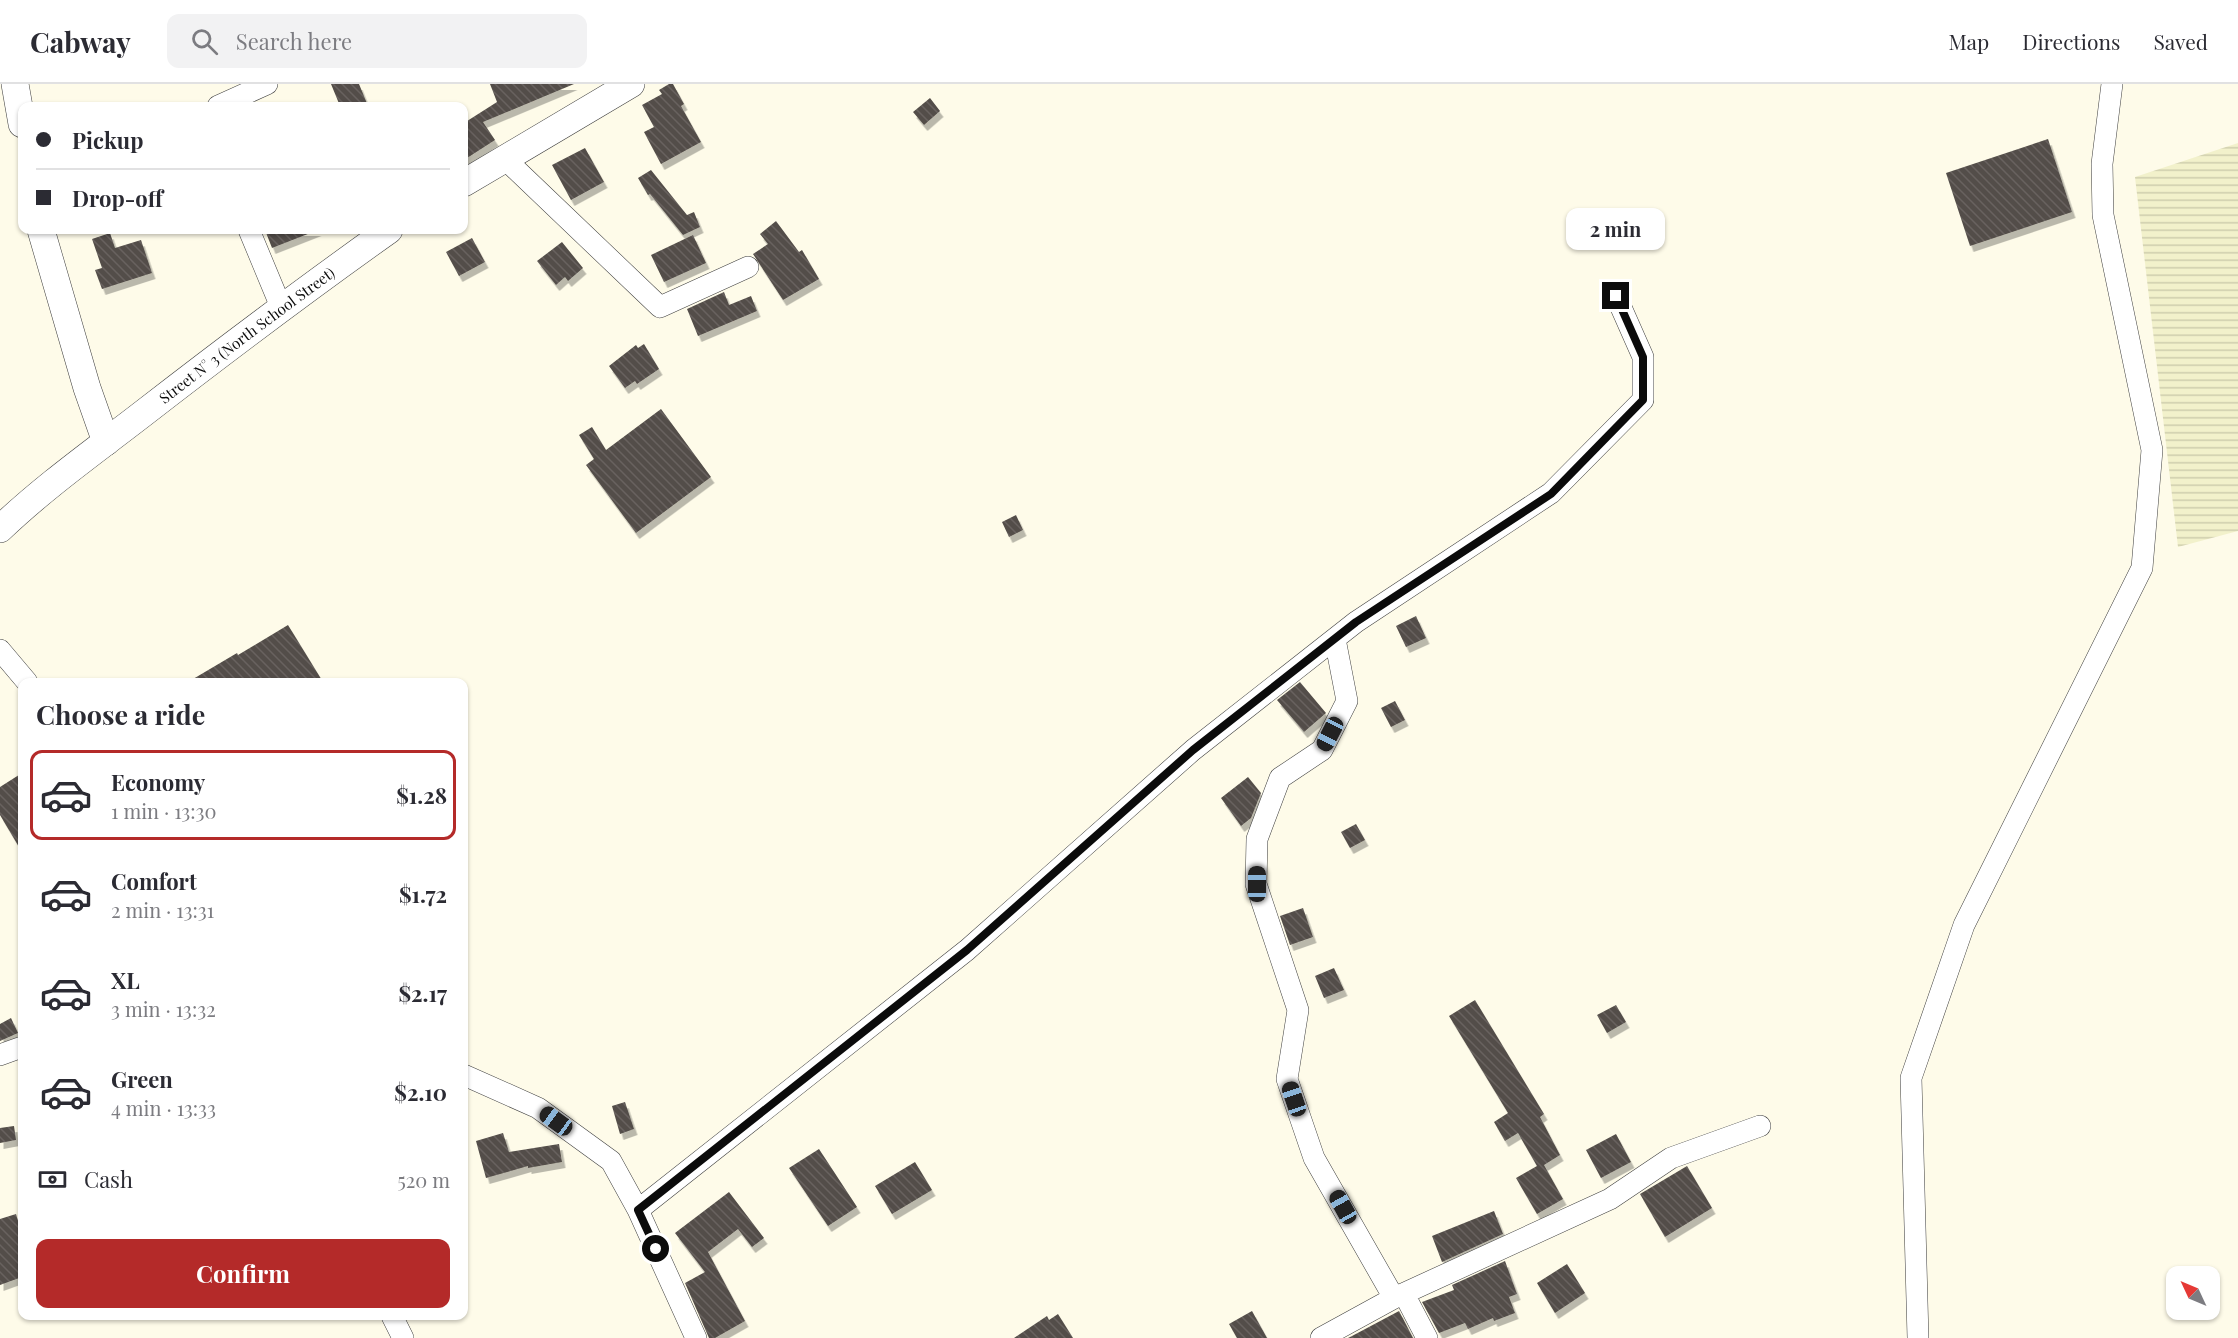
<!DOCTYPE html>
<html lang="en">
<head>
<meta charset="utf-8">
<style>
  :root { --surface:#fff; --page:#f2f2f3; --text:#2b2b33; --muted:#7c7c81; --line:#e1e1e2; --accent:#b42a29 }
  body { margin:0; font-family:"Playfair Display",serif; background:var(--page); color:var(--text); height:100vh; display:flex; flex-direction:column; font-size:22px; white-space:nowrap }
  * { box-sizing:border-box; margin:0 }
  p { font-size:20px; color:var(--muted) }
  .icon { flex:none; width:33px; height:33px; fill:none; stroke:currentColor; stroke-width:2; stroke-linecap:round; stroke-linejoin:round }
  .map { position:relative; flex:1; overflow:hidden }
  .side { position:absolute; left:18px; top:594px; width:450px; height:642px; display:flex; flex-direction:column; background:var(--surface); border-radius:12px; box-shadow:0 2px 4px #0004 }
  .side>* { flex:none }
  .guide { position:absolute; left:18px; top:18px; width:450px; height:132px; border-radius:12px; box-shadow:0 2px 4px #0004; display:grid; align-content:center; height:132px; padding:0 18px; background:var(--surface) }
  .needle { width:39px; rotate:314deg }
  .controls { position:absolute; left:2166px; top:1182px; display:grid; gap:12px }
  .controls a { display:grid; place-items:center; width:54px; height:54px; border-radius:12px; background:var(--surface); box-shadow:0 2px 4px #0004; font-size:30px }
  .end { position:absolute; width:27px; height:27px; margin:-14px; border:8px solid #0b0b0b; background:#fff; box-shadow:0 0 0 3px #fff }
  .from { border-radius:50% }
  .bubble { position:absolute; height:42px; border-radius:12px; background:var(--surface); box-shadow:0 2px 4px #0004; font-size:20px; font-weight:700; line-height:42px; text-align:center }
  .car { position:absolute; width:18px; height:36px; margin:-18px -9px; border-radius:8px; box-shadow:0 0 4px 2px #0007; background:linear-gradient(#222 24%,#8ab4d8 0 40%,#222 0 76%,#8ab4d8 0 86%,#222 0) }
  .guide b { display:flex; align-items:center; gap:21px; height:57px; font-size:22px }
  .guide b+b { border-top:2px solid var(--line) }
  .guide i { width:15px; height:15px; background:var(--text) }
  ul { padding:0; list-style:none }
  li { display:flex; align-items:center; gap:18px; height:90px; margin:0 12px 9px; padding:0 6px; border:3px solid transparent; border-radius:12px }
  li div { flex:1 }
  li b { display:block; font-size:22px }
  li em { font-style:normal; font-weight:700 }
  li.current { border-color:var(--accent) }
  li>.icon { width:54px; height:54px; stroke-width:1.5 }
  h2 { padding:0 18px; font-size:27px; line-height:72px }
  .pay { display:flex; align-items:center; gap:15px; height:66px; padding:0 18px; font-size:22px }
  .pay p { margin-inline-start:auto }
  .primary-button { display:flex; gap:12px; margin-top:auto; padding:12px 18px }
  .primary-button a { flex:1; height:69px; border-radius:12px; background:var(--accent); color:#fff; font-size:24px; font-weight:700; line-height:69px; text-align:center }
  header { display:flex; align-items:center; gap:36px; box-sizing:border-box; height:84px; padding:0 30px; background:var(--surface); border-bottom:2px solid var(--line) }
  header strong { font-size:28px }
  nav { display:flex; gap:33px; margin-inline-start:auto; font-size:21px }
  .search { width:420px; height:54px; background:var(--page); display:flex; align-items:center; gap:15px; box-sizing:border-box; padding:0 21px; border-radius:12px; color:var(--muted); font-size:22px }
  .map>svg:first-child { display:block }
  .farmland { fill:url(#farmland-rules) }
  .building { fill:url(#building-back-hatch); filter:url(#shadow) }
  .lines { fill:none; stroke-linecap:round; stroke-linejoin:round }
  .minor-casing { stroke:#3e3e3e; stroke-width:22 }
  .tertiary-casing { stroke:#3e3e3e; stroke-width:28 }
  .minor { stroke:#fff; stroke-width:21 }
  .tertiary { stroke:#fff; stroke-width:27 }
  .route { stroke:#0b0b0b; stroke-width:8 }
  .labels { text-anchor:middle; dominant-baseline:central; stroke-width:6; stroke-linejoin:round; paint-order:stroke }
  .street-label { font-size:15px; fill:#0b0b0b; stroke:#fff }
</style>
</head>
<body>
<header>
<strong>Cabway</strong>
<div class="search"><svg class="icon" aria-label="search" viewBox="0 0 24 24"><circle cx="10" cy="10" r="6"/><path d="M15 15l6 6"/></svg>Search here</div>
<nav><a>Map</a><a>Directions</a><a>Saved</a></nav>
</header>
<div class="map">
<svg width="2238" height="1254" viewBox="0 0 2238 1254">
  <defs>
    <pattern id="farmland-rules" width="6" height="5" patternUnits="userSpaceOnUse" patternTransform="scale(1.5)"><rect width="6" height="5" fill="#f2f1cb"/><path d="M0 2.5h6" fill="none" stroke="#cecdad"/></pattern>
    <pattern id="building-back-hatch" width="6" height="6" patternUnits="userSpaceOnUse" patternTransform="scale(1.5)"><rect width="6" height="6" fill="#534d48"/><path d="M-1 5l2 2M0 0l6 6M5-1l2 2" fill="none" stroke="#67625e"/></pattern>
    <filter id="shadow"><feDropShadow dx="3.5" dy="6" stdDeviation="0" flood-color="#0004"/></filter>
  </defs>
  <rect width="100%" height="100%" fill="#fefbe9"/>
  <path class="farmland" d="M2238 59V447L2178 463 2135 93Z"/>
  <path class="building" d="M331 0H359L368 22H340Z
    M490 0H574L483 38 495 56 464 76V39L497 18Z
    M669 0H673L684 20 681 22 701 58 661 80 644 48 654 43 642 21 662 10 659 6Z
    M930 14 940 27 924 41 913 28Z
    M2048 55 2072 128 1970 162 1946 89Z
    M585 64 604 98 571 116 552 81Z
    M651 86 687 131 694 128 700 143 683 151 650 110 648 111 638 94Z
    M776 137 799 168 802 166 819 195 783 216 753 170 768 160 760 150Z
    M265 146H318L272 164Z
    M110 149 115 164 141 156 152 189 102 205 95 186 102 184 92 155Z
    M693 151 706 179 664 198 651 171Z
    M472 154 485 178 459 192 446 168Z
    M562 158 583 184 568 197 565 193 556 201 537 177Z
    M724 208 729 221 751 212 757 227 698 252 687 225Z
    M644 260 659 285 637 300 635 297 625 304 609 282 636 261 638 264Z
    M661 325 711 393 636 449 586 381 594 375 579 351 592 343 606 366Z
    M1016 431 1023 446 1009 453 1002 438Z
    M1416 532 1426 554 1406 563 1396 542Z
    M288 541 323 598H188L237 569 238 571Z
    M1300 598 1326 629 1304 648 1277 616Z
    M1395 617 1405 636 1391 643 1381 624Z
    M22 689V768L0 731V703Z
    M1248 693 1261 709 1251 734 1241 742 1221 714Z
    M1356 740 1365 756 1350 764 1341 748Z
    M1303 824 1313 853 1290 861 1280 832Z
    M1334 884 1344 906 1324 914 1315 892Z
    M1475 916 1544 1030 1540 1033 1560 1071 1544 1081 1563 1115 1537 1130 1516 1094 1537 1082 1518 1049 1505 1057 1494 1038 1508 1029 1449 932Z
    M1616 921 1626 938 1607 949 1597 931Z
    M11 934 18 949 0 957V940Z
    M625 1018 634 1045 620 1050 612 1022Z
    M14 1042 16 1056 0 1059V1044Z
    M503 1049 509 1068 559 1060 562 1078 528 1084V1082L486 1094 476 1057Z
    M1616 1050 1631 1078 1601 1094 1586 1066Z
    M819 1065 857 1123 828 1142 789 1084Z
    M915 1078 932 1106 892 1130 875 1102Z
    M1687 1082 1712 1124 1665 1153 1640 1110Z
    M729 1108 764 1154 752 1163 738 1145 708 1168 745 1237 715 1254H709L685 1199 705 1188 675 1149Z
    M1494 1127 1503 1150 1442 1178 1432 1152Z
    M16 1130 22 1150V1193L0 1201V1135Z
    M1505 1177 1517 1210 1509 1213 1515 1229 1494 1237 1493 1234 1468 1245 1465 1239 1439 1249 1422 1218 1454 1206 1452 1201Z
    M1567 1180 1585 1209 1555 1229 1537 1199Z
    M1252 1227 1267 1254H1237L1229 1240Z
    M1399 1227 1413 1254H1348L1352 1252Z
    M1058 1230 1073 1254H1014L1047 1232 1049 1236Z"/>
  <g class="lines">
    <defs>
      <path id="minor" d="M218 22 267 0
        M504 74 660 223 748 183
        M249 146 281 223
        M1335 555 1347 617 1322 666 1280 694 1257 755 1256 800 1298 926 1287 995 1314 1074 1394 1214
        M0 566 27 598
        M0 971 22 963
        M464 991 538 1024 611 1077 638 1126
        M1404 1210 1427 1254
        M392 1232 403 1254
        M696 1254 638 1126 967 866 1193 666 1356 538 1551 409 1643 316V273L1616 212
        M1321 1254 1394 1214 1610 1115 1671 1074 1760 1042
        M1918 1254 1911 994 1964 841 2142 484 2152 366 2103 131 2102 80 2112 0"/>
      <g id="tertiary">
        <path d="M15 0 22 40"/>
        <path d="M464 99 631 0"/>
        <path d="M41 146 87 304 106 358"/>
        <path id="s1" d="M0 445C45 402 96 366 145 328 225 266 306 205 389 146"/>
      </g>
    </defs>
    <use href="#minor" class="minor-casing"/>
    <use href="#tertiary" class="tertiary-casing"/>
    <use href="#minor" class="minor"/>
    <use href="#tertiary" class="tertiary"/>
  </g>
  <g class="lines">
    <path class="route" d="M656 1165 638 1126 967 866 1193 666 1356 538 1551 410 1643 316V273L1616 212"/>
  </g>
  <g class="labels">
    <g class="street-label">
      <text stroke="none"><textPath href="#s1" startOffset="314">Street N° 3 (North School Street)</textPath></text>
    </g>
  </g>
</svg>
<div class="controls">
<a><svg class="needle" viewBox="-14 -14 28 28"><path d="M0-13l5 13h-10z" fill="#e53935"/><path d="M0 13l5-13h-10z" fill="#7c7c81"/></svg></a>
</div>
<i class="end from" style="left:656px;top:1165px"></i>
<i class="end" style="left:1616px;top:212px"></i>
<div class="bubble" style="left:1566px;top:124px;width:99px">2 min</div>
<i class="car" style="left:1330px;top:650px;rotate:207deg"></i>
<i class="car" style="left:1257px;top:800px;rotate:0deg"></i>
<i class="car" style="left:1294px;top:1015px;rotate:341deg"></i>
<i class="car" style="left:556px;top:1037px;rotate:306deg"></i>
<i class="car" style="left:1343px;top:1123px;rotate:331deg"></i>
<div class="guide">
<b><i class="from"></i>Pickup</b>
<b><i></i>Drop-off</b>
</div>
<section class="side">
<h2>Choose a ride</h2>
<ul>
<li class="current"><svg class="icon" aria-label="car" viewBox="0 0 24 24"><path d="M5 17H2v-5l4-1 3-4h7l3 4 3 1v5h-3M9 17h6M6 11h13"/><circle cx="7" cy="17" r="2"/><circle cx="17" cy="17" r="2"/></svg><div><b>Economy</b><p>1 min · 13:30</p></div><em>$1.28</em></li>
<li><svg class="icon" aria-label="car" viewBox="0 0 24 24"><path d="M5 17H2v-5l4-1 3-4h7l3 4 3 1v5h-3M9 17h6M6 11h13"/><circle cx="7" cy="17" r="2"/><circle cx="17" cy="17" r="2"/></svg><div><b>Comfort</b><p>2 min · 13:31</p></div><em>$1.72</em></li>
<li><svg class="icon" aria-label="car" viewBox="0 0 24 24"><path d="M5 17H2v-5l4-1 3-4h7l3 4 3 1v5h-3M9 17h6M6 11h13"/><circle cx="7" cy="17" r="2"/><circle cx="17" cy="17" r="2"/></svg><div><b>XL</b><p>3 min · 13:32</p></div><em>$2.17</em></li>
<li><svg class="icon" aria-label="car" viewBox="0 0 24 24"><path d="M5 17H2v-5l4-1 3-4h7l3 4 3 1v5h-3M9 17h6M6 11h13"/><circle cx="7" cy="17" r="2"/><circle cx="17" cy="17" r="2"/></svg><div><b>Green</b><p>4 min · 13:33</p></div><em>$2.10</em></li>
</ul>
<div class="pay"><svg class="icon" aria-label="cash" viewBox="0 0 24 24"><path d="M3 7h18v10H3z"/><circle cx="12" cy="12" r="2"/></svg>Cash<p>520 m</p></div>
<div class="primary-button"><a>Confirm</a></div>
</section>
</div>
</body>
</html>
